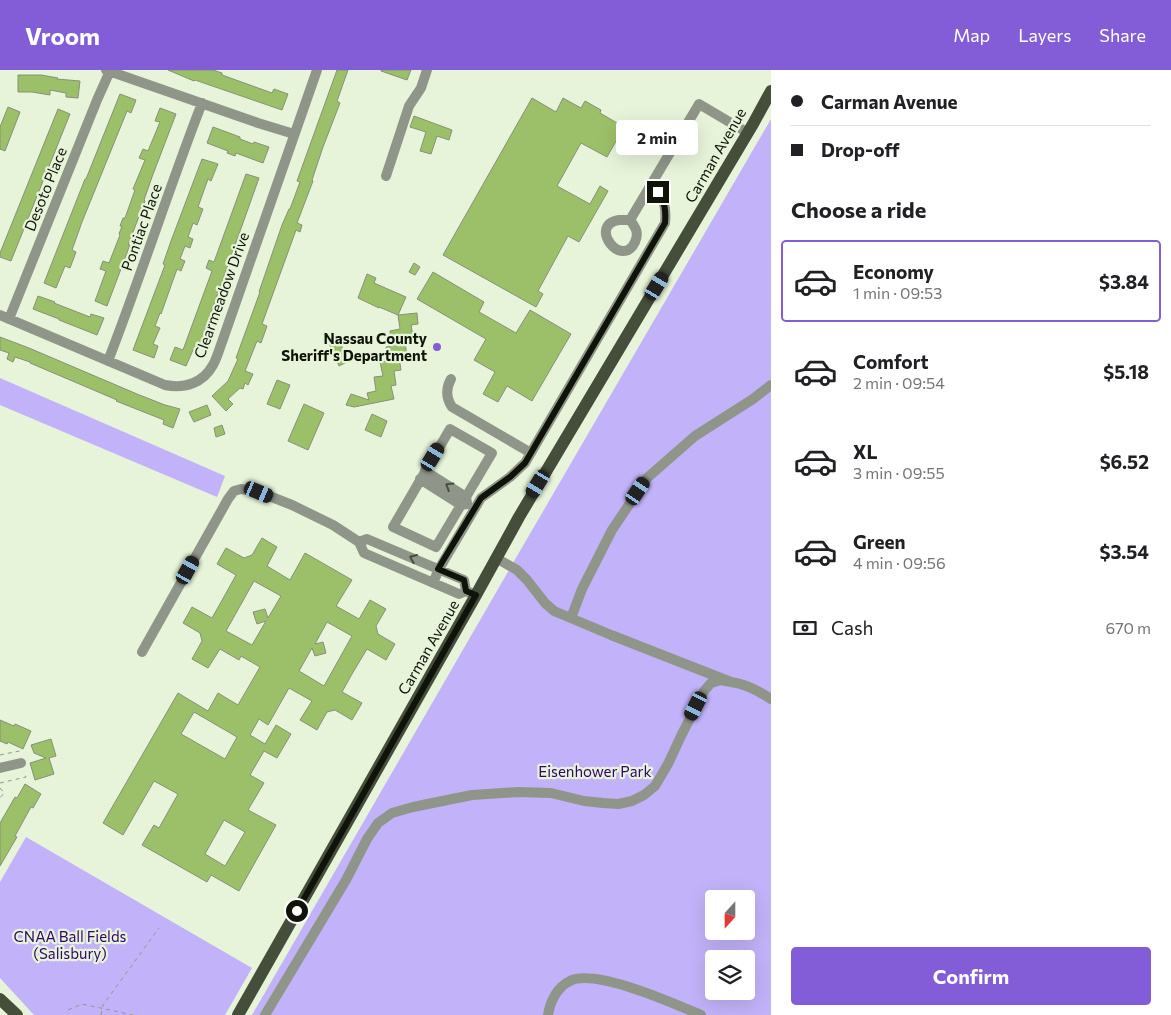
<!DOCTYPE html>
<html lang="en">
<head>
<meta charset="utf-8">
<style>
  :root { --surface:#fff; --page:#f2f2f2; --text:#202124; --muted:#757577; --line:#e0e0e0; --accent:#835dd7 }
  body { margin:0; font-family:Commissioner,sans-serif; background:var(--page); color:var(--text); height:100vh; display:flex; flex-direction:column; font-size:19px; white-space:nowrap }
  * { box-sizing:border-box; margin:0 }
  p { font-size:16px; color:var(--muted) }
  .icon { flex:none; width:28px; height:28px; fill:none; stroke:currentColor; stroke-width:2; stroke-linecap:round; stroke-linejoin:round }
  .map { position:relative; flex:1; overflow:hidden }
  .drawer { display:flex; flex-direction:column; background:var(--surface); width:400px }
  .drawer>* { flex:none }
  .guide { display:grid; align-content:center; height:110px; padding:0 20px; background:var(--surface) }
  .needle { width:32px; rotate:201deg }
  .tools { position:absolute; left:705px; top:820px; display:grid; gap:10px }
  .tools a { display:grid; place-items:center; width:50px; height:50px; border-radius:5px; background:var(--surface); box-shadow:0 5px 20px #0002; font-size:25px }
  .end { position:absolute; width:22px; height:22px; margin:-11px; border:6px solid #0f130a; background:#fff; box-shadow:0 0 0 2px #fff }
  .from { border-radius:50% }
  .bubble { position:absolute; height:35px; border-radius:5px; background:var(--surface); box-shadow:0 5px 20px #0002; font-size:16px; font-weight:700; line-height:35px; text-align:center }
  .car { position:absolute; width:15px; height:30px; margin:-15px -8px; border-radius:6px; box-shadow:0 0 4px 1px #0007; background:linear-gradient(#222 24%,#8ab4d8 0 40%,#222 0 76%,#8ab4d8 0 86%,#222 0) }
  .guide b { display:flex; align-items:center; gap:18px; height:48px; font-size:19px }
  .guide b+b { border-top:1px solid var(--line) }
  .guide i { width:12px; height:12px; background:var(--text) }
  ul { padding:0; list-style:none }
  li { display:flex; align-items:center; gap:15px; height:82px; margin:0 10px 8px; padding:0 10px; border:2px solid transparent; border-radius:5px }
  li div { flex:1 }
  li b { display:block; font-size:19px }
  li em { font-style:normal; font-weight:700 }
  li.active { border-color:var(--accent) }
  li>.icon { width:45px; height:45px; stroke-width:1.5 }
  h2 { padding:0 20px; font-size:22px; line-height:60px }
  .pay { display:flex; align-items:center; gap:12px; height:55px; padding:0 20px; font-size:19px }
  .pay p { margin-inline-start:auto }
  .action { display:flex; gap:10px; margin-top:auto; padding:10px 20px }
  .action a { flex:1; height:58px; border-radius:5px; background:var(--accent); color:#fff; font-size:20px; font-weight:700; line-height:58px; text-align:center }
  header { display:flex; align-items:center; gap:30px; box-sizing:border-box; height:70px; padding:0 25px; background:var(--accent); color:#fff }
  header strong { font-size:24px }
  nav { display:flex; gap:28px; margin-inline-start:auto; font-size:18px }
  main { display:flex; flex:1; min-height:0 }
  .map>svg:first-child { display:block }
  .green { fill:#c2b2f9; fill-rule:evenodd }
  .building { fill:#9cc069; stroke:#869179; fill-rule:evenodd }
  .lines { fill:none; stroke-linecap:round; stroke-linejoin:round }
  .path { stroke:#909986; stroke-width:1; stroke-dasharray:4 4; stroke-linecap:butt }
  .minor { stroke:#90958a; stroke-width:10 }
  .major { stroke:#454d3b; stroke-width:12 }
  .oneway { stroke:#494e44 }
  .route { stroke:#0f130a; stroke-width:6 }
  .poi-dot { fill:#835dd7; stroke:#e7f4d9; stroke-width:2 }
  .labels { text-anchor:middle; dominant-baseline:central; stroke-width:4.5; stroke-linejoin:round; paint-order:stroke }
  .street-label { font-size:15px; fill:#0f130a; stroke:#e7f4d9 }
  .poi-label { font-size:15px; font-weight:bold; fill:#0f130a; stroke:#e7f4d9; text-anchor:end }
  .park-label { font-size:15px; fill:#320369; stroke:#e7f4d9 }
</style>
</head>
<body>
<header>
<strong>Vroom</strong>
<nav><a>Map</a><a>Layers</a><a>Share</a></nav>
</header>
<main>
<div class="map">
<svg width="771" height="945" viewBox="0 0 771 945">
  <rect width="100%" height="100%" fill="#e7f4d9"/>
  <path class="green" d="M771 49V945H252L513 493ZM714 829H746V861H714ZM714 889H746V921H714Z
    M0 308 225 406 217 427 0 335Z
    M26 767 252 898 225 945H34L0 908V812Z"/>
  <path class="building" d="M168 0H213L222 3V5L272 23 274 19 288 24 282 40 195 10 194 11Z
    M337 0H348L337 31 340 33 323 77 312 110 313 111 297 153 302 155 300 162 296 160 262 254 267 256 261 273 257 271 245 301 253 304 248 315 245 313 243 319 240 318 228 329 233 334 226 341 212 326 228 311 238 289 236 288 260 222H259L282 155 289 139H290L300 112 297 111Z
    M381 0H411L407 10 381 1Z
    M18 5H41L58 8 57 9 80 11 78 28 66 27V23L50 20V25L32 22H18Z
    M120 24 136 30 131 43 127 41 82 152 72 180 76 182 70 198 65 196 56 218 44 213 85 109H86Z
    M532 28 556 42 563 28 581 38 585 31 601 40 600 43 624 57 607 87 581 73 557 116 590 134 600 116 608 121 579 172 568 166 538 221 543 224 536 237 443 185Z
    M8 37 20 42 5 81 0 79V57Z
    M160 38 176 44 152 107 144 130 145 131 128 175H130L107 236 95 231 106 201 100 199 103 191 109 193 120 165 119 164 122 156H120L123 148H125L135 120 133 119 145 90 139 88 143 79 148 81 160 52 155 51Z
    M58 39 70 44 11 191 0 187V183Z
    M414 46 452 60 449 70 437 66 431 84 420 81 426 62 410 57Z
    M213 57 240 67V69L253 74 254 72 269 77 263 93 236 83 235 86 227 83 228 81 207 73Z
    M202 89 218 94 211 111 208 109 198 137 203 139 197 155 193 153 188 167 193 169 190 178 185 176 180 189 185 191 181 201 177 199 161 244 160 243 155 256 160 258 153 274 158 276 154 288 133 280 165 195 163 194 171 171Z
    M246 104 259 108 203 265 205 266 202 273 201 272 198 281 193 280 186 296 170 290 175 277 183 280 212 201 206 198 209 190 214 192Z
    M414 193 420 197 415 205 409 202Z
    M433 202 484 232 479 242 516 263 530 240 571 264 532 331 507 316 498 332 483 324 495 302 474 290 486 269 417 229Z
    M367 204 376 208 374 213 406 227 398 245 379 237V238L358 228Z
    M38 226 55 232 54 233 90 247 91 244 104 248 97 265 59 250V249L33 239Z
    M417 243 418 254 411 255 414 271 405 272 407 286 399 287 401 300 394 301 396 315 391 316 394 329 354 337 346 335 351 324 369 330 367 323 376 321 374 307 383 306 380 292 388 291 386 277 392 276 390 261 400 259 398 245Z
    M0 267 29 278 137 324 165 335 180 339 173 358 163 354 164 350 116 331 117 330 30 293V292L15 287 13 292 7 289 9 283 0 280Z
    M337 267 349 291 339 296 328 271Z
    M277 310 290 315 280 339 267 334Z
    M304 334 324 343 308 380 288 371Z
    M207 335 211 345 194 352 189 342Z
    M372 344 387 351 381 367 365 360Z
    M222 355 225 364 216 367 214 358Z
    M262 468 277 477 267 496 290 510 305 483 352 510 336 536 359 549 370 530 386 539 376 556 378 564 395 574 386 590 367 579 352 604 342 622 362 633 352 650 335 640 327 642 317 660 300 650 312 631 289 618 268 655 259 649 250 665 265 674 276 655 291 664 277 688 264 681 250 705 264 713 248 740 276 755 239 821 211 805 207 812 142 775 154 755 159 758 178 724 154 711 123 765 103 753 178 623 208 641 218 623 238 635 260 597 241 586 239 590 220 579 208 598 192 589 202 571 200 563 183 553 192 537 212 548 225 525 236 505 217 494 226 478 244 488 252 485ZM254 511 281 526 268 548 265 539 253 542 257 554 266 551 252 575 226 561ZM327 552 352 566 324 616 299 601 312 578 315 586 326 583 323 572 315 574ZM194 642 237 667 225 689 181 664ZM224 750 245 762 225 796 205 784Z
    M0 650 14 656 15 654 31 661 23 679 8 672 7 674 0 671Z
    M51 669 56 686 49 688 54 704 35 710 30 693 46 688 34 683 31 675Z
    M25 714 41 724 33 738 31 737 15 766 17 767 0 796V753L15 727 17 728Z"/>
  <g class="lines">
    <path class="path" d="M0 685 19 681 20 683
      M0 713 26 707 24 702
      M0 718 4 723 0 728
      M68 940 82 934 133 945
      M101 945 103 935 159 858"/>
    <path class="minor" d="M106 0 258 53 294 64
      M386 106 409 36 421 18 427 0
      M619 150H630C636 158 639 163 635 172 622 200 587 155 619 150Z
      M630 150 699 34 748 63
      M0 245 165 315C185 319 203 313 213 295 217 288 219 280 222 272L317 0
      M9 249 97 30 110 1
      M108 291C141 206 169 118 202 33
      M451 309C446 318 446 328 452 337L531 383
      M425 401 466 427 467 433
      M420 409 461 435 467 434
      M461 435 436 477 393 457 450 359 492 383 466 427
      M359 472 367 469 464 510 466 521
      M496 488 517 500 527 510 545 533 554 541 611 565 731 612C746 614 759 621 771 629
      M433 513 439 499 481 428 510 407 525 393 665 153C667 133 662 128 653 112
      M571 548 582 519 612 460 647 408 695 366 753 329 771 315
      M142 582 228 429 234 421 241 419 259 422 292 435 333 455 359 472 364 483 459 524 466 521 476 525
      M0 698 21 693
      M265 945 346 810 367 769 378 753 392 743 413 737 472 725 518 722 551 723 584 731 603 733 618 734 632 731 644 725 655 716 668 694 681 666 704 621 711 613 721 610 731 612
      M548 945C550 932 557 917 570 911 595 898 675 934 701 945"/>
    <path class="major" d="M0 929 17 945
      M238 945 476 525 519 447 753 54 771 21"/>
  </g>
  <defs><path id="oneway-chevron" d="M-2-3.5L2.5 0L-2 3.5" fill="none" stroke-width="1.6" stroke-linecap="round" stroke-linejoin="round" transform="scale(1.25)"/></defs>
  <g class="oneway">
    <use href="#oneway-chevron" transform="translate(449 416) rotate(-148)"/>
    <use href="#oneway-chevron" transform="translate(413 488) rotate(-157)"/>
  </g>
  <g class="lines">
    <path class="route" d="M297 841 476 525 466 521 464 510 438 499 481 428 510 407 525 393 665 153C666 141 665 132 658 122"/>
  </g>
  <circle class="poi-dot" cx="437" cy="277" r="5"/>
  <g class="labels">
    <g class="street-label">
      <text transform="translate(715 85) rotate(-60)">Carman Avenue</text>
      <text transform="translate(45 119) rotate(-68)">Desoto Place</text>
      <text transform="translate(141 157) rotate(-70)">Pontiac Place</text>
      <text transform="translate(221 225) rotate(-70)">Clearmeadow Drive</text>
      <text transform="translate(428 577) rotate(-60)">Carman Avenue</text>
    </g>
    <g class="poi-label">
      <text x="427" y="268">Nassau County<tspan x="427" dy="17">Sheriff's Department</tspan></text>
    </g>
    <g class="park-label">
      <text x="595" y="701">Eisenhower Park</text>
      <text x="70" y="866">CNAA Ball Fields<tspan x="70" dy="17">(Salisbury)</tspan></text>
    </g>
  </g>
</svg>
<div class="tools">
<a><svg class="needle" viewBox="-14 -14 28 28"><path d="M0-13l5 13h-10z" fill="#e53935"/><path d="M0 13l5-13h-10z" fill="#757577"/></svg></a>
<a><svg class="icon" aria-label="layers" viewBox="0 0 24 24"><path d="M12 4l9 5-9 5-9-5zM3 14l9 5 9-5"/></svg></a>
</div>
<i class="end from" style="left:297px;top:841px"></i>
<i class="end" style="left:658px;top:122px"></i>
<div class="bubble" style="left:616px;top:50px;width:82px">2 min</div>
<i class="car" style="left:657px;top:216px;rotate:31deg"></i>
<i class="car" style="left:433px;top:387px;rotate:31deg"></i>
<i class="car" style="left:538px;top:414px;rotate:211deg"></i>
<i class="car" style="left:638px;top:421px;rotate:34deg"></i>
<i class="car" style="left:259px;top:422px;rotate:113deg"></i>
<i class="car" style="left:188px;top:500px;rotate:29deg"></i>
<i class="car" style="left:696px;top:636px;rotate:207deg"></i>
</div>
<section class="drawer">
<div class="guide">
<b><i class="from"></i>Carman Avenue</b>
<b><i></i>Drop-off</b>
</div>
<h2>Choose a ride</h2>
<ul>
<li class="active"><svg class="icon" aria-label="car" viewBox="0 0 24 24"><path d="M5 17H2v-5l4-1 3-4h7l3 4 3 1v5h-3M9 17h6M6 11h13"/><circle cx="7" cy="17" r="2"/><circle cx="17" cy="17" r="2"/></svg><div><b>Economy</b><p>1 min · 09:53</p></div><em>$3.84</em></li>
<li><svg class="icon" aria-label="car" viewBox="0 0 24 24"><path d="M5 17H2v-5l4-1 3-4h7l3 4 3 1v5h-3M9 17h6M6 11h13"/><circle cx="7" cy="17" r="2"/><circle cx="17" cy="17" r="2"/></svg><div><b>Comfort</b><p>2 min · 09:54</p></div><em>$5.18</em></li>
<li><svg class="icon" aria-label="car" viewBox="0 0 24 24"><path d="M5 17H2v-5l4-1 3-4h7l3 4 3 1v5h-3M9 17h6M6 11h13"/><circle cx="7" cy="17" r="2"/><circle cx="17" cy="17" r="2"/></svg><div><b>XL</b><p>3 min · 09:55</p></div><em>$6.52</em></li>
<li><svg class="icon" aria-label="car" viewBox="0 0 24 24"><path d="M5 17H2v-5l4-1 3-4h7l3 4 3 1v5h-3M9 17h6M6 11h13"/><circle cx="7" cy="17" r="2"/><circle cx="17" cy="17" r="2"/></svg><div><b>Green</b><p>4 min · 09:56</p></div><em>$3.54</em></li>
</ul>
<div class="pay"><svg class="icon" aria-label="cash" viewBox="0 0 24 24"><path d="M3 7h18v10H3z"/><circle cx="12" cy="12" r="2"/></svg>Cash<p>670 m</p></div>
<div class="action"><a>Confirm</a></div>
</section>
</main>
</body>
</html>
